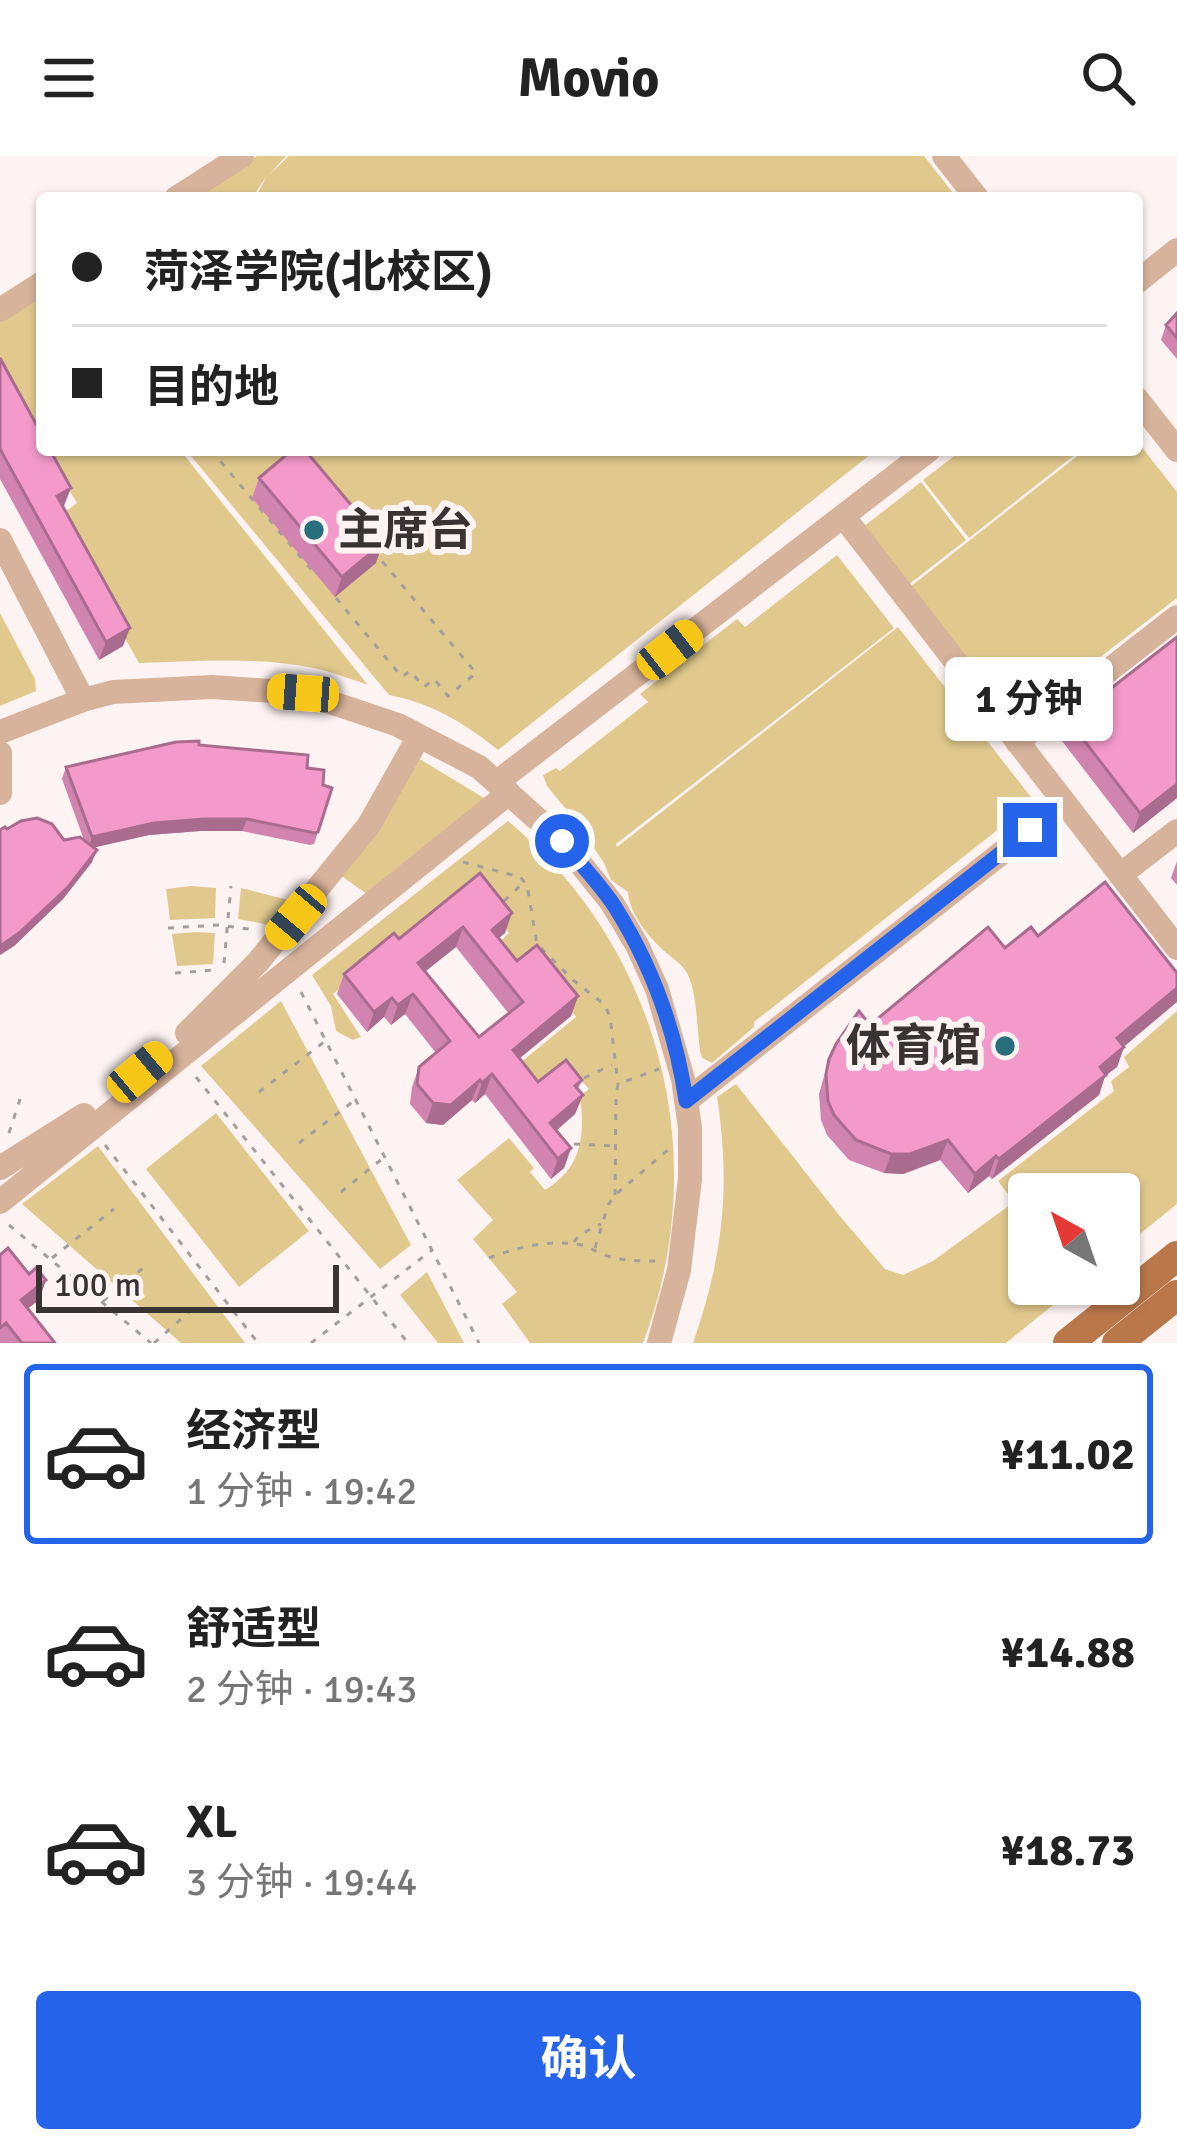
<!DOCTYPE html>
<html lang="zh">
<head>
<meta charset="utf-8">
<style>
  :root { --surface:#fff; --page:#f6f6f6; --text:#222; --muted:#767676; --line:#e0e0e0; --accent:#2563eb }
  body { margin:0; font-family:Signika,"Noto Sans SC",sans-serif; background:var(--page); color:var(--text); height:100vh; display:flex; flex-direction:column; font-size:45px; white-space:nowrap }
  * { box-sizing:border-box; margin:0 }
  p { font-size:39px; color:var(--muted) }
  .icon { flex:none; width:66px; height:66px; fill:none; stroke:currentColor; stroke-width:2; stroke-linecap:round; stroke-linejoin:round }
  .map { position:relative; height:1187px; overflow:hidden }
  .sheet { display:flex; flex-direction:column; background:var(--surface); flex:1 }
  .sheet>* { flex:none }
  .banner { position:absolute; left:36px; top:36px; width:1107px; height:264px; border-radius:12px; box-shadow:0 3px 9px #0004; display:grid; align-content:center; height:264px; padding:0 36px; background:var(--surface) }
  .needle { width:78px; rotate:320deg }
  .fabs { position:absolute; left:1008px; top:1017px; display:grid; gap:24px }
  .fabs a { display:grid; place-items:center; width:132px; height:132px; border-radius:12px; background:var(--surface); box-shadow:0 3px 9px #0004; font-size:60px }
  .scale { position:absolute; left:36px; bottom:30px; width:303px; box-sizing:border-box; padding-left:12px; border:6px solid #393433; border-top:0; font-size:33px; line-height:42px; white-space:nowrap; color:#393433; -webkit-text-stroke:9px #fef3f3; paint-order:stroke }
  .end { position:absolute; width:54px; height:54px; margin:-27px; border:15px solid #2563eb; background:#fff; box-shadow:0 0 0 6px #fff }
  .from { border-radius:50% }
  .bubble { position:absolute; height:84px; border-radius:12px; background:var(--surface); box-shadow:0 3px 9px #0004; font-size:39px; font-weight:700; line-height:84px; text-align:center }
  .car { position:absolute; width:36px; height:72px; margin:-36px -18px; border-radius:15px; box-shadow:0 0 9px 3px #0007; background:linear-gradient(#f5c518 24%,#345 0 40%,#f5c518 0 76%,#345 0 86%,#f5c518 0) }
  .banner b { display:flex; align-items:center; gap:42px; height:114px; font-size:45px }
  .banner b+b { border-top:3px solid var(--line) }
  .banner i { width:30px; height:30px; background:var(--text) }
  ul { padding:21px 0 0; list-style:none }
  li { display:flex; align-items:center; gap:36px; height:180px; margin:0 24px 18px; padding:0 12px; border:6px solid transparent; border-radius:12px }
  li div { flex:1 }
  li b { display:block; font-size:45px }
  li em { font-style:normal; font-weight:700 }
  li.current { border-color:var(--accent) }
  li>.icon { width:108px; height:108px; stroke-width:1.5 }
  .primary-button { display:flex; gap:24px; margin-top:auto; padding:24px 36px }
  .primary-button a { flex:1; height:138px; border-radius:12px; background:var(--accent); color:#fff; font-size:48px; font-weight:700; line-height:138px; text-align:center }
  header { display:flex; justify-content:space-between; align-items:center; height:156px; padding:0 36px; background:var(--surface); font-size:54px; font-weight:700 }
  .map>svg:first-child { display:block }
  .green { fill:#e1c98e }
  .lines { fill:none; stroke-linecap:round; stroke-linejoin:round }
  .path { stroke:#a69d9d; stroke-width:3; stroke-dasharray:6 9; stroke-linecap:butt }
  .minor { stroke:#d8b39b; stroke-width:24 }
  .major { stroke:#b9774a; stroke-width:30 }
  .wall { fill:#d184af; fill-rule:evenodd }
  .shaded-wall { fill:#aa6c8e }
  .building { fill:#f39acb; stroke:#aa6c8e; stroke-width:3; fill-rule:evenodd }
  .route { stroke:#2563eb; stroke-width:15 }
  .poi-dot { fill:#286f7c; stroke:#fef3f3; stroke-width:4.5 }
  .labels { text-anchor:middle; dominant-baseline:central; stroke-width:12; stroke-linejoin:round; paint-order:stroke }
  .poi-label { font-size:45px; font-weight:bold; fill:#393433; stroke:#fef3f3; text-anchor:start }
</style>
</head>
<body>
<header><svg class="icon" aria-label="menu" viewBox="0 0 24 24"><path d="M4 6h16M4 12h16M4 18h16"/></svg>Movio<svg class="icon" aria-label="search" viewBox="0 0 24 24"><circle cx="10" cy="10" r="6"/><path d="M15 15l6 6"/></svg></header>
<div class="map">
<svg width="1177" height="1187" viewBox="0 0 1177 1187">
  <rect width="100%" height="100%" fill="#fef3f3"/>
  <path class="green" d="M257 0H286L270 18 289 0H924L957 42H255L267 20 252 42H190Z
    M42 134V289L0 221V161Z
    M1137 285 1177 336V442L1016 566 910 431 1085 294H1137Z
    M45 294H180L368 529C353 524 338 518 322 514 263 500 200 505 139 507L57 362 77 347Z
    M186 294H876L498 594C465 567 431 547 389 539Z
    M962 294H1081L969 382 923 324Z
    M921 326 966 384 908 429 863 371Z
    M837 399 894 472 616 688 617 691 898 471 1034 645 754 866V871L712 907 702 902 700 895C697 873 697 838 688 819 683 809 677 806 669 799 651 785 629 758 628 736L611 724 604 707 574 663 547 630 543 619 556 612 560 615 648 546 640 538 737 463 745 471Z
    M0 457 35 523 36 535 0 550Z
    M418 602 484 642 482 647 367 738 340 719Z
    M508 665C661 793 714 1001 643 1187H530L502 1148 517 1136 473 1083 493 1064 457 1024 509 982 534 1012 530 1016 545 1034C582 1011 585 981 580 940L589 933 569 911 531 942 496 927 576 861 530 804 509 820 490 795 509 777 474 733 388 793 333 838 361 881 353 884 336 875 331 850 312 819Z
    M191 730 216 732 215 762 170 764 166 733Z
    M241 732 296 746 274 770 238 763Z
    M196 776 215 777 213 808 177 810 172 778Z
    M281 845 411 1089 380 1113 201 910Z
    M1177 855V1048L1119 1095V1038H1029V1128H1079L1006 1187H693C723 1101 731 1031 717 941L736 928 839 1059 885 1113 903 1119 933 1105 1014 1046 998 1025 1114 935 1111 925 1129 911 1124 901Z
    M216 957 309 1075 239 1131 146 1013Z
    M98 990 245 1187H181L22 1048Z
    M427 1116 464 1187H438L400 1139Z"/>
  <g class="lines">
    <path class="path" d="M211 294 314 417
      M336 442 402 521 410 515 424 531 434 523 448 540 476 517 376 398
      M463 706 520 721 527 729 537 788 573 824 605 849 610 861 618 928
      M504 745 523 727
      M168 772 219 769 256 774
      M224 807 231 730
      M175 817 215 814
      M301 836 479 1187
      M196 921 408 1187
      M584 922 612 909
      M259 936 324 886
      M9 977 20 943
      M299 987 355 944
      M574 988 614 990
      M105 989 258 1187
      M341 1036 382 1003
      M615 1039 616 939 618 928 659 913
      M9 1069 151 1187
      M574 1086 579 1079 601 1068
      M595 1092 608 1049 615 1039 669 993
      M52 1102 114 1053
      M489 1102C518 1091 551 1083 582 1089 592 1092 599 1098 608 1100 624 1105 640 1105 656 1105
      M103 1145 149 1107
      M154 1187 191 1154
      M311 1187 432 1094"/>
    <path class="minor" d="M944 0 977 42
      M176 42 242 0
      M1137 126 1177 94
      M0 154 42 127
      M1137 243 1177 294
      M843 360 1177 792
      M0 384 83 544
      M0 576 83 544 113 536 212 531 303 537 398 569 479 611 562 685 612 747 637 789 657 833 683 923 690 972V1023L679 1114 659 1187
      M1017 586 1177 461
      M0 597V637
      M497 626 929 294
      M1120 719 1177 675
      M187 877 258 806 369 669 419 580
      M686 945 1065 647
      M0 1012 84 959
      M0 1046 509 637"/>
    <path class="major" d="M1068 1187 1177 1100
      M1117 1187 1177 1139"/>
  </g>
  <path class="wall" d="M1177 157V203L1161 184 1166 169Z
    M0 202 123 490 99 504 0 323Z
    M259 322 376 407 335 441 252 342Z
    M1069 565 1177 642 1133 677 1062 585Z
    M199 589 307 612 318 676 314 688 310 689 242 675H200L149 679 94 691 92 706 63 743 14 790 0 799V674L7 673 64 684H84L62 623 66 611Z
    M1177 705V729L1171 722Z
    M480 717 505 777 498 782 517 805 578 840 571 860 519 903 538 926 582 924 578 933 583 939 575 958 556 975 571 992 564 1012 551 1023 485 938 475 947 472 944 443 969 426 967 410 948 412 931 419 911 436 897 405 858 391 869 384 861 367 876 337 838 344 818 399 783ZM456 791 509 858 479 881 425 815Z
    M1005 792 1124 891 1117 911 1105 920 1099 939 992 1023 989 1020 968 1037 940 1004 903 1018 884 1017 849 1004 827 979 821 964 819 938 829 903 870 869Z
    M0 1099 29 1118 46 1124 39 1144 27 1153 55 1187H0Z"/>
  <path class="shaded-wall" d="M71 332 64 350 50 358 57 340Z
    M383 387 376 407 335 441 342 421Z
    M130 472 123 490 99 504 106 486Z
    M1177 628V642L1133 677 1140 657Z
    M204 663H247L242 675H200L149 679 88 693 92 681 154 667Z
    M97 694 92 706 63 743 14 790 0 799V790Z
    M512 757 505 777 485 794 492 774Z
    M463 771 456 791 411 827 418 807Z
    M1177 832V846L1114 899 1124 891 1117 911 1105 920 1099 939 992 1023 999 1003 1100 911 1117 882Z
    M413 838 405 858 391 869 398 849Z
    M578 840 571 860 505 914 513 894Z
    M392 842 384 861 367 876 374 856Z
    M492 918 485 938 475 947 482 927Z
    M480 924 472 944 443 969 426 967 433 947Z
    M583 939 575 958 542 987 550 967Z
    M948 984 940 1004 903 1018 884 1017 891 998Z
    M571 992 564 1012 551 1023 558 1003Z
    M996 1000 989 1020 968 1037 975 1018Z
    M46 1124 39 1144 13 1164 21 1144Z"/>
  <path class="building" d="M1177 157V182L1166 169Z
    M0 202 42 279V294H50L71 332 57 340 130 472 106 486 0 293Z
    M292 294H305L383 387 342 421 259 322Z
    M1177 481V628L1140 657 1069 565Z
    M199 585V589L308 599 307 612 324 614 323 629 332 632 318 676 315 677 247 663H204L154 667 92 681 66 611 176 586Z
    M37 662 52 668 64 684 80 681 97 694 68 731 19 777 0 790V674L5 671 7 673 21 665Z
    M480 717 512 757 492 774 517 805 537 789 578 840 513 894 538 926 566 904 582 924 575 930 583 939 550 967 571 992 558 1003 492 918 482 927 480 924 451 949 433 947 417 928 419 911 450 885 413 838 398 849 392 842 374 856 344 818 394 777 399 783ZM463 771 523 846 479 881 418 807Z
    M1105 726 1177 817V832L1117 882 1124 891 1100 911 1106 919 999 1003 996 1000 975 1018 948 984 910 998H891L856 984 834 959 828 945 826 918 829 903 836 888 859 855 870 869 988 771 1005 792 1031 771 1038 780Z
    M8 1092 29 1118 36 1112 46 1124 21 1144 55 1187H22L6 1167 0 1172V1099Z"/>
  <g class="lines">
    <path class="route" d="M562 685C579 707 600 728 615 751 652 810 676 876 686 945L1030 674"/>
  </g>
  <g class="poi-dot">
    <circle cx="314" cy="374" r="12"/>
    <circle cx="1005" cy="890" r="12"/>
  </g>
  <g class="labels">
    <g class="poi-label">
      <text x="338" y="374">主席台</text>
      <text x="981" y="890" text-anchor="end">体育馆</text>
    </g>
  </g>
</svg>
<div class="fabs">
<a><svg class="needle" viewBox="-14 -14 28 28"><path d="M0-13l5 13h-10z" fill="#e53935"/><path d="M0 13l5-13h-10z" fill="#767676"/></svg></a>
</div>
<div class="scale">100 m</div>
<i class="end from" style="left:562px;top:685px"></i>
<i class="end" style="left:1030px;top:674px"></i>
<div class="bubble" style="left:945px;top:501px;width:168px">1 分钟</div>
<i class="car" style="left:670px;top:494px;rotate:52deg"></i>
<i class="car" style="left:303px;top:537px;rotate:274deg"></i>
<i class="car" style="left:296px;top:761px;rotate:220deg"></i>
<i class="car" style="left:140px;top:916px;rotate:50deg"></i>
<div class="banner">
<b><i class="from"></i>菏泽学院(北校区)</b>
<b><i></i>目的地</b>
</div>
</div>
<section class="sheet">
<ul>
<li class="current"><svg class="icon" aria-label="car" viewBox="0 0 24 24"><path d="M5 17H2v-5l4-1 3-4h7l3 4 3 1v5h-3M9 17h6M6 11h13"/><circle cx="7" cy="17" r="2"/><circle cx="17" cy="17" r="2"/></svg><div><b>经济型</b><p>1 分钟 · 19:42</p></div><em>¥11.02</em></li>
<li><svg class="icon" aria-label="car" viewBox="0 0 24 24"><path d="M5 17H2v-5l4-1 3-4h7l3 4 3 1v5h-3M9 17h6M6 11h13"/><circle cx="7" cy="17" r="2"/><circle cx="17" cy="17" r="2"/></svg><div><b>舒适型</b><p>2 分钟 · 19:43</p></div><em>¥14.88</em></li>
<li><svg class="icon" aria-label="car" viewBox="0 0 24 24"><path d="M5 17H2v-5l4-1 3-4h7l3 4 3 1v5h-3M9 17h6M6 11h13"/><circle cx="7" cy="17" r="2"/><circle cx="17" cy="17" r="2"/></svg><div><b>XL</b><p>3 分钟 · 19:44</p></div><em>¥18.73</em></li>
</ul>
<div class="primary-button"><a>确认</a></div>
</section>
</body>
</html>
